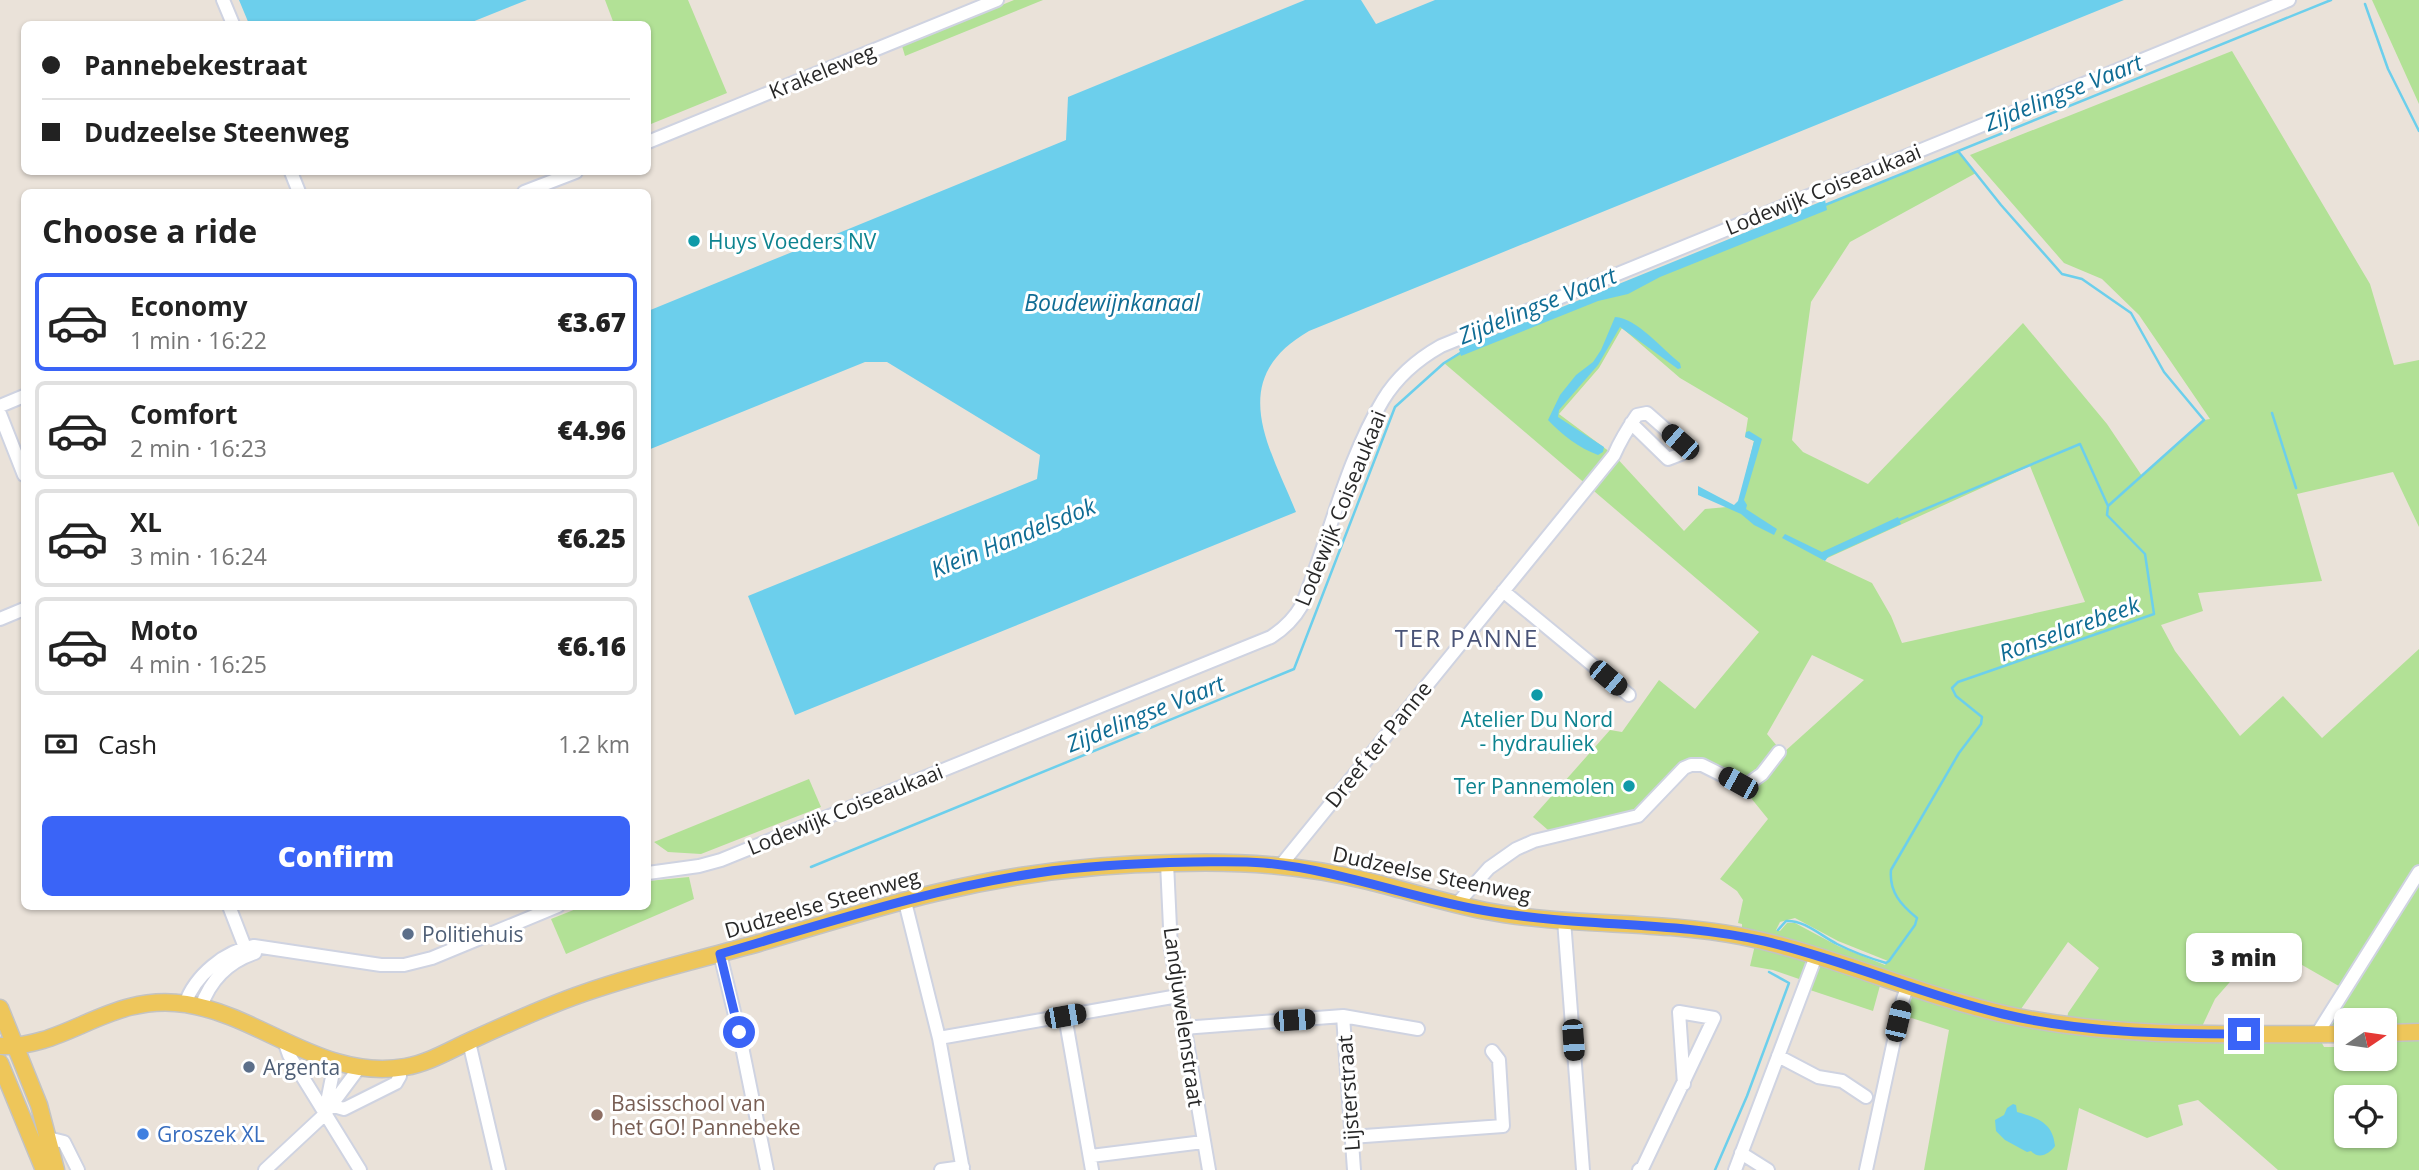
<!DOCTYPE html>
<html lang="en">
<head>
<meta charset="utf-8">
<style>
  :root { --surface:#fff; --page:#f6f6f6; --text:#222; --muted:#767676; --line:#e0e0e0; --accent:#3a64f7 }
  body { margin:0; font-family:"Open Sans",sans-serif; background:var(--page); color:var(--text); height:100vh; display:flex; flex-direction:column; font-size:26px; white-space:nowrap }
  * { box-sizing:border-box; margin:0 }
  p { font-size:23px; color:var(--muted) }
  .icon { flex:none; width:38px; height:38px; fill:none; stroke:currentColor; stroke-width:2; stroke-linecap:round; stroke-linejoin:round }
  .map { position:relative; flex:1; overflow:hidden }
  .drawer { position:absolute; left:21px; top:189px; width:630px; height:721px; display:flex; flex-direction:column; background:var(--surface); border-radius:10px; box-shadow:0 2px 5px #0004 }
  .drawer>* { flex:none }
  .hud { position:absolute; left:21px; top:21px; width:630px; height:154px; border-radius:10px; box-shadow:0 2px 5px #0004; display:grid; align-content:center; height:154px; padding:0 21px; background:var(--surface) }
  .needle { width:46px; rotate:77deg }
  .buttons { position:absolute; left:2334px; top:1008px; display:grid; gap:14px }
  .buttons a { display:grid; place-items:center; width:63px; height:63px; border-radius:10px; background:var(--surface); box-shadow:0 2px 5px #0004; font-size:35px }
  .end { position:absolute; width:32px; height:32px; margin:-16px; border:9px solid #3a64f7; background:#fff; box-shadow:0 0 0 4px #fff }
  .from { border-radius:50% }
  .bubble { position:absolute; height:49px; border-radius:10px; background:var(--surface); box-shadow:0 2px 5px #0004; font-size:23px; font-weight:800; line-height:49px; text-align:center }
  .car { position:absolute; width:21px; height:42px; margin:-21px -10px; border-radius:9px; box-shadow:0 0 5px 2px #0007; background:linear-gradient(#222 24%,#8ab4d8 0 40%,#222 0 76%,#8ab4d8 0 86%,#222 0) }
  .hud b { display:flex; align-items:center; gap:24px; height:66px; font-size:26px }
  .hud b+b { border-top:2px solid var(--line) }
  .hud i { width:18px; height:18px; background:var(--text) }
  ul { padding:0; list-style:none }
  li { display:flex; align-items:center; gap:21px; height:98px; margin:0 14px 10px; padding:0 7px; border:4px solid var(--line); border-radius:10px }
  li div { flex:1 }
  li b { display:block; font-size:26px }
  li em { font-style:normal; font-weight:800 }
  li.selected { border-color:var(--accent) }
  li>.icon { width:63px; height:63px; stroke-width:1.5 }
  h2 { padding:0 21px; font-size:32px; line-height:84px }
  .pay { display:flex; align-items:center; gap:18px; height:77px; padding:0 21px; font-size:26px }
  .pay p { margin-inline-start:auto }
  .cta { display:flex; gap:14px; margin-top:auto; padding:14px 21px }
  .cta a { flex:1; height:80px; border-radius:10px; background:var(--accent); color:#fff; font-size:28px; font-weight:800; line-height:80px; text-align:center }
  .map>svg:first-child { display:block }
  .green { fill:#b2e196; fill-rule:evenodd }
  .water { fill:#6ccfec }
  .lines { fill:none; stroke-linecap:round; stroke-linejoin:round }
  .stream { stroke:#6ccfec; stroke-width:2.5 }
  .minor-casing { stroke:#cfd3e1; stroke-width:16 }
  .major-casing { stroke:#c3c3c3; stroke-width:19 }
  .minor { stroke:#fff; stroke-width:12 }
  .major { stroke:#eec65a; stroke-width:16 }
  .route { stroke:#3a64f7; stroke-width:9 }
  .culture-dot { fill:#0f9aa8; stroke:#fff; stroke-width:2.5 }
  .service-dot { fill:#5c6f8a; stroke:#fff; stroke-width:2.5 }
  .education-dot { fill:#8d6e63; stroke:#fff; stroke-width:2.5 }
  .shop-dot { fill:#3f7fe0; stroke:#fff; stroke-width:2.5 }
  .labels { text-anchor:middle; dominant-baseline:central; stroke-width:6; stroke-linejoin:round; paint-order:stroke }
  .street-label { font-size:21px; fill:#282828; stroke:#fff }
  .culture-label { font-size:21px; fill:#0d838f; stroke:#fff; text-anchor:start }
  .service-label { font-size:21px; fill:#4e5e75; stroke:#fff; text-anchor:start }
  .education-label { font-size:21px; fill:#785e54; stroke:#fff; text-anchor:start }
  .shop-label { font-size:21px; fill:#366cbe; stroke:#fff; text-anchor:start }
  .water-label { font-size:23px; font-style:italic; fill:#0f6c94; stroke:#fff }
  .quarter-label { font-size:24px; letter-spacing:2px; fill:#495377; stroke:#fff }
</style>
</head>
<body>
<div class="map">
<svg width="2419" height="1170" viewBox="0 0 2419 1170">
  <rect width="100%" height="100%" fill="#eae2d9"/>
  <path class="green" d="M605 0H688L727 93 651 124 648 114V24H614Z
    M1014 0H1043L905 56 902 46Z
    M2372 0H2419V104Z
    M2232 51 2370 284 2394 365 2419 360V527L2393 472 2297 494 2322 581 2198 593 2203 611 2161 625 2175 651 2240 736 2283 696 2322 738 2419 649V1032L2385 1033V1020H2347V1034H2317L2324 1047H2347V1059H2385V1038H2419V1170H2278L2198 1100 2178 1105 2183 1125 2147 1138 2079 1108 2067 1170H1924L1949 1030 1899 1014 1908 985 1882 977 1884 969 1788 939 1742 928V924L1738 923 1743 900 1737 891 1720 879 1768 819 1751 798 1756 781 1748 784 1691 765 1645 810 1555 836 1533 817 1610 730 1622 732 1659 680 1695 709 1759 632 1444 363 1458 353 1958 151 1976 173 1850 242 1811 302 1792 440 1803 452 1868 484 2023 323 2107 424 2142 476 2204 420 2210 419 2139 315 2102 279 2064 263 1970 155ZM1622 328 1680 378 1748 418 1745 437 1754 441 1738 506 1705 509 1684 531 1614 455 1559 414 1599 368ZM2030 466 2085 602 1902 643 1891 616 1872 583 1823 560ZM1812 655 1864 680 1783 753 1767 734ZM1795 918 1838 941 1888 961 1885 965 1838 946 1795 923H1787L1780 931 1776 930 1780 922ZM2068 942 2099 968 2068 1013 2066 1026 2016 1016ZM2264 943 2344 989 2317 1033H2199L2215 999ZM2347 1097H2385V1136H2347Z
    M809 779 821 807 701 854 668 852 654 842Z
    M689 877 694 899 566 954 551 919 581 907 648 906V881Z
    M1755 945 1802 957 1807 964 1802 980 1773 970 1750 966Z
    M1825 964 1881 982 1873 1011 1807 989 1816 967Z"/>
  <path class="water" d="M239 0H527L467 24H249Z
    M1305 0H1361L1376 24 1435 0H2124L1309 331C1226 379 1268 444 1296 512L795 715 748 596 1037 479 1040 455 887 362H865L648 450V311L1066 140 1068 97Z
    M1825 200 1827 210 1660 277 1628 294 1598 301 1461 356 1459 349 1469 345Z
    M1615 317C1637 318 1663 350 1680 363L1681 368 1678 369 1620 327 1598 365 1559 410 1558 417 1604 447 1603 452 1598 455C1579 448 1562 435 1548 420L1560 395 1576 375 1593 362 1601 350Z
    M1749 431 1762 439 1744 500 1747 505 1746 509 1777 529 1774 535 1754 525 1741 514 1698 495V486L1734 505 1738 501 1754 441 1745 437 1746 432Z
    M1898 517 1901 524 1828 557 1825 561 1782 538 1785 534 1822 552Z
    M2013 1104 2016 1105 2017 1112C2038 1118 2053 1123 2055 1146 2049 1154 2039 1160 2031 1151L2027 1152 2005 1140 1996 1131 1995 1120 2004 1115 2007 1108Z"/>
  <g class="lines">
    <path class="stream" d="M2365 4 2388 69 2419 131
      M1825 205 2331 0
      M2272 413 2296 488
      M1899 520 2080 444 2108 506
      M811 867 1294 669 1395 407 1444 363 1462 352
      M1778 930 1786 921C1805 920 1821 936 1837 944 1853 952 1869 958 1886 963L1889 961 1915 925 1917 918C1901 905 1889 892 1891 870L1959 753 1981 724 1982 717 1956 696 1952 688 1958 682 2154 614 2145 554 2107 515 2108 506 2204 420 2164 372 2131 313 2082 279 2062 274 2001 205 1958 151
      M1715 1170 1747 1096 1789 983 1769 972"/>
    <defs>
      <path id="minor" d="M223 0 233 24
        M648 142 997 0
        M291 172 299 192
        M524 192 576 172
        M0 406 24 396
        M0 414 24 475
        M1503 591 1629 695
        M0 619 24 609
        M1167 863 1171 949 1209 1170
        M1281 865 1614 455C1620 441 1628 428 1637 415L1647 413 1680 442 1681 454 1668 459 1631 423
        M648 873 699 866 721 860 1271 637C1285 628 1294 619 1302 605 1329 539 1346 461 1383 400 1397 377 1418 359 1441 346L2289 0
        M905 902 939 1038 963 1170
        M1456 905 1489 868 1516 849 1534 841 1638 816 1684 768 1691 765H1702L1738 783 1748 784 1762 774 1779 752
        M229 906 248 955
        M1564 920 1583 1170
        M720 954 739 1032 767 1170
        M185 1004C195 975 225 951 254 946L381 965H404L432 958 558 906
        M201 1007C210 981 228 962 255 953
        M1065 1016 1092 1170
        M1343 1016 1354 1170
        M1183 1028 1343 1016 1418 1029
        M2317 1034 2419 872
        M939 1038 1178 996
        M284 1041 289 1055 360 1170
        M469 1042 499 1170
        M1778 1056 1818 1077 1842 1081 1866 1097
        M330 1105 344 1109 396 1083 400 1076V1068
        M325 1112 335 1062
        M1351 1137 1503 1126 1499 1060 1492 1051
        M48 1138 64 1142 78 1170
        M1741 1153 1768 1170
        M1091 1156 1203 1142
        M265 1170 324 1115 359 1068
        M941 1170 963 1167
        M1639 1170 1643 1167 1714 1018 1679 1012 1684 1084
        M1735 1170 1816 956
        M1866 1170 1903 999 1908 985"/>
      <path id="major" d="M0 1008 39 1105 56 1170
        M2385 1033 2419 1032
        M0 1046C67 1049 109 992 186 1004 262 1016 323 1081 405 1067 429 1063 450 1050 472 1040 509 1023 546 1006 584 993 641 973 701 959 759 943 818 926 876 907 935 893 1013 874 1094 864 1175 863 1243 861 1302 865 1368 881 1408 891 1446 903 1486 911 1570 927 1656 920 1740 936 1831 954 1917 995 2008 1015 2120 1039 2233 1034 2347 1034
        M0 1063 44 1170"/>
    </defs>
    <use href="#minor" class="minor-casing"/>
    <use href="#major" class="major-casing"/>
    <use href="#minor" class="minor"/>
    <use href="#major" class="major"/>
  </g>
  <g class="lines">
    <path class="route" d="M739 1032 720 954C824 924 929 889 1037 873 1089 865 1141 863 1193 862 1217 862 1240 861 1264 863 1342 870 1415 900 1493 912 1583 927 1675 921 1764 941 1845 960 1922 995 2003 1014 2083 1033 2163 1034 2244 1034"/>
  </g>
  <g class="culture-dot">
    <circle cx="694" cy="241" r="7"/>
    <circle cx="1537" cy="695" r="7"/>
    <circle cx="1629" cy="786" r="7"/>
  </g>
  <g class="service-dot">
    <circle cx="408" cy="934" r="7"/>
    <circle cx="249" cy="1067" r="7"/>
  </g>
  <circle class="education-dot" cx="597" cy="1115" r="7"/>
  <circle class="shop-dot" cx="143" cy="1134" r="7"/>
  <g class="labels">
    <g class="street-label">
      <text transform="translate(822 71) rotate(-22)">Krakeleweg</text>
      <text transform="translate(1823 189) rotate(-22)">Lodewijk Coiseaukaai</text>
      <text transform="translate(1340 508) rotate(-68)">Lodewijk Coiseaukaai</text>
      <text transform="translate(1378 744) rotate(-51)">Dreef ter Panne</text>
      <text transform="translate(845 809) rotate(-22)">Lodewijk Coiseaukaai</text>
      <text transform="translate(1432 874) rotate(12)">Dudzeelse Steenweg</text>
      <text transform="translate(822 903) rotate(-16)">Dudzeelse Steenweg</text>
      <text transform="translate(1184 1017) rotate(82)">Landjuwelenstraat</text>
      <text transform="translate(1348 1093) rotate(-94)">Lijsterstraat</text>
    </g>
    <g class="culture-label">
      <text x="708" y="241">Huys Voeders NV</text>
      <text x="1537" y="719" text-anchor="middle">Atelier Du Nord<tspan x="1537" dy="24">- hydrauliek</tspan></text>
      <text x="1615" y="786" text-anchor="end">Ter Pannemolen</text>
    </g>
    <g class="service-label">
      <text x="422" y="934">Politiehuis</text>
      <text x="263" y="1067">Argenta</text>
    </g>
    <g class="education-label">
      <text x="611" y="1103">Basisschool van<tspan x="611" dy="24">het GO! Pannebeke</tspan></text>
    </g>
    <g class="shop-label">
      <text x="157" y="1134">Groszek XL</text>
    </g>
    <g class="water-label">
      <text transform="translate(2063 92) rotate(-22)">Zijdelingse Vaart</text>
      <text x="1112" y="302">Boudewijnkanaal</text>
      <text transform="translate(1537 305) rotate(-22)">Zijdelingse Vaart</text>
      <text transform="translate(1013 537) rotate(-22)">Klein Handelsdok</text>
      <text transform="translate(2069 628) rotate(-20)">Ronselarebeek</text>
      <text transform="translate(1145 713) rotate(-22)">Zijdelingse Vaart</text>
    </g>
    <g class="quarter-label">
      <text x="1467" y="637">TER PANNE</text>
    </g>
  </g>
</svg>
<div class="buttons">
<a><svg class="needle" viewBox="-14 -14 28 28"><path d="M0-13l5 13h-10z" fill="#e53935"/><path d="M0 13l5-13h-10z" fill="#767676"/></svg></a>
<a><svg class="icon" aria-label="locate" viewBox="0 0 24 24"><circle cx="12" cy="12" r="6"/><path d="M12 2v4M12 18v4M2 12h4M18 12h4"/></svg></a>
</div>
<i class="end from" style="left:739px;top:1032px"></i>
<i class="end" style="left:2244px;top:1034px"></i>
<div class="bubble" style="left:2186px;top:933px;width:116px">3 min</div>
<i class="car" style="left:1680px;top:442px;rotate:311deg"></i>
<i class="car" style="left:1608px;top:678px;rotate:130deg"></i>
<i class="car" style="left:1738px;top:783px;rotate:299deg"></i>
<i class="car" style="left:1065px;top:1016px;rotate:80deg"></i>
<i class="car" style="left:1294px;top:1020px;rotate:86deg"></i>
<i class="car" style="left:1898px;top:1021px;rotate:13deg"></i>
<i class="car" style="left:1573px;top:1040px;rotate:176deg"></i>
<div class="hud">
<b><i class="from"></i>Pannebekestraat</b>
<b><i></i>Dudzeelse Steenweg</b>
</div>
<section class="drawer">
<h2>Choose a ride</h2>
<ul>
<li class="selected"><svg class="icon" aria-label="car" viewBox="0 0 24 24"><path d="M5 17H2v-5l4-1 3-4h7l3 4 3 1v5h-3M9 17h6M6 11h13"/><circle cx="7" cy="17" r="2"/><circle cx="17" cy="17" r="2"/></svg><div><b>Economy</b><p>1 min · 16:22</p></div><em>€3.67</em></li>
<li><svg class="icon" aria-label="car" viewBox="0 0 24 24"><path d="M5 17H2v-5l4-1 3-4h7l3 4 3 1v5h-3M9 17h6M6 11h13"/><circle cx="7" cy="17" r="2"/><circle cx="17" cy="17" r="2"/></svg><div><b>Comfort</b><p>2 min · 16:23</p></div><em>€4.96</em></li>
<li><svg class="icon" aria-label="car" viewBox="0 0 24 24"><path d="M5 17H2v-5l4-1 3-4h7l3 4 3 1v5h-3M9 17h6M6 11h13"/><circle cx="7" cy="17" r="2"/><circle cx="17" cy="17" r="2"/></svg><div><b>XL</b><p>3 min · 16:24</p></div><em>€6.25</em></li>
<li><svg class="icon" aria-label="car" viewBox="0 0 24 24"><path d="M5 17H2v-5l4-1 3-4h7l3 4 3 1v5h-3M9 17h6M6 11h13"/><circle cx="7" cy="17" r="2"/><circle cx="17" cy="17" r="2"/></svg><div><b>Moto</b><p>4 min · 16:25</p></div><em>€6.16</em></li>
</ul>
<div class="pay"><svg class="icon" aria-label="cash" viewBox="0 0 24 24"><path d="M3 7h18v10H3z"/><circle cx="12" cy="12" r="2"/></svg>Cash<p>1.2 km</p></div>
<div class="cta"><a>Confirm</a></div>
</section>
</div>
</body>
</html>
